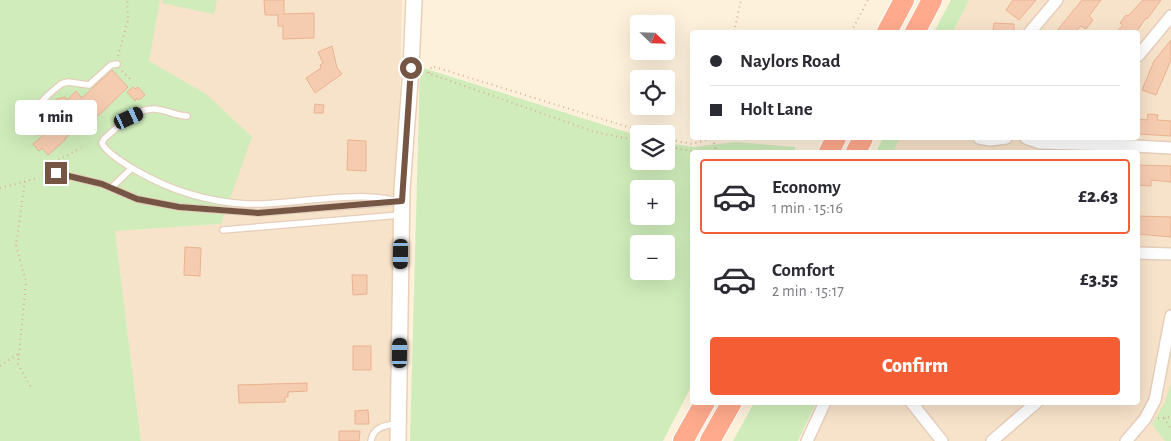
<!DOCTYPE html>
<html lang="en">
<head>
<meta charset="utf-8">
<style>
  :root { --surface:#fff; --page:#f7f7f7; --text:#2b2b33; --muted:#7c7c81; --line:#e1e1e2; --accent:#f55e35 }
  body { margin:0; font-family:"Alegreya Sans",sans-serif; background:var(--page); color:var(--text); height:100vh; display:flex; flex-direction:column; font-size:19px; white-space:nowrap }
  * { box-sizing:border-box; margin:0 }
  p { font-size:16px; color:var(--muted) }
  .icon { flex:none; width:28px; height:28px; fill:none; stroke:currentColor; stroke-width:2; stroke-linecap:round; stroke-linejoin:round }
  .map { position:relative; flex:1; overflow:hidden }
  .drawer { position:absolute; left:690px; top:150px; width:450px; height:255px; display:flex; flex-direction:column; background:var(--surface); border-radius:5px; box-shadow:0 5px 20px #0002 }
  .drawer>* { flex:none }
  .top-card { position:absolute; left:690px; top:30px; width:450px; height:110px; border-radius:5px; box-shadow:0 5px 20px #0002; display:grid; align-content:center; height:110px; padding:0 20px; background:var(--surface) }
  .needle { width:32px; rotate:113deg }
  .tools { position:absolute; left:630px; top:15px; display:grid; gap:10px }
  .tools a { display:grid; place-items:center; width:45px; height:45px; border-radius:5px; background:var(--surface); box-shadow:0 5px 20px #0002; font-size:25px }
  .end { position:absolute; width:22px; height:22px; margin:-11px; border:6px solid #755543; background:#fff; box-shadow:0 0 0 2px #fff }
  .from { border-radius:50% }
  .bubble { position:absolute; height:35px; border-radius:5px; background:var(--surface); box-shadow:0 5px 20px #0002; font-size:16px; font-weight:800; line-height:35px; text-align:center }
  .car { position:absolute; width:15px; height:30px; margin:-15px -8px; border-radius:6px; box-shadow:0 0 4px 1px #0007; background:linear-gradient(#222 24%,#8ab4d8 0 40%,#222 0 76%,#8ab4d8 0 86%,#222 0) }
  .top-card b { display:flex; align-items:center; gap:18px; height:48px; font-size:19px }
  .top-card b+b { border-top:1px solid var(--line) }
  .top-card i { width:12px; height:12px; background:var(--text) }
  ul { padding:9px 0 0; list-style:none }
  li { display:flex; align-items:center; gap:15px; height:75px; margin:0 10px 8px; padding:0 10px; border:2px solid transparent; border-radius:5px }
  li div { flex:1 }
  li b { display:block; font-size:19px }
  li em { font-style:normal; font-weight:800 }
  li.current { border-color:var(--accent) }
  li>.icon { width:45px; height:45px; stroke-width:1.5 }
  .primary-button { display:flex; gap:10px; margin-top:auto; padding:10px 20px }
  .primary-button a { flex:1; height:58px; border-radius:5px; background:var(--accent); color:#fff; font-size:20px; font-weight:800; line-height:58px; text-align:center }
  .map>svg:first-child { display:block }
  .residential { fill:#f7e2ca }
  .green { fill:#cfecba; fill-rule:evenodd }
  .building { fill:#f6ccb1; stroke:#eab290 }
  .lines { fill:none; stroke-linecap:round; stroke-linejoin:round }
  .lane-casing { stroke:#e5cebb; stroke-width:8 }
  .street-casing { stroke:#e5cebb; stroke-width:14 }
  .secondary-casing { stroke:#eacfb7; stroke-width:18 }
  .highway-casing { stroke:#fff; stroke-width:22 }
  .path { stroke:#dab095; stroke-width:2; stroke-dasharray:1 4; stroke-linecap:butt }
  .lane { stroke:#fff; stroke-width:5.5 }
  .street { stroke:#fff; stroke-width:11 }
  .secondary { stroke:#fff; stroke-width:15 }
  .highway { stroke:#ffaa8d; stroke-width:20 }
  .route { stroke:#755543; stroke-width:6 }
</style>
</head>
<body>
<div class="map">
<svg width="1171" height="441" viewBox="0 0 1171 441">
  <rect width="100%" height="100%" fill="#fef1dc"/>
  <path class="residential" d="M160 0H402L392 441H141L115 231 221 224 206 94 148 61Z
    M969 0H1171V441H807L825 403 1138 402V152H893L900 138H1138V32H953Z"/>
  <path class="green" d="M0 0H160L149 61 206 94 252 137 221 224 115 231 141 441H0Z
    M162 0H217L214 14 162 3Z
    M951 0H969L953 32H934Z
    M420 67 639 136V161H666V143L694 147 736 142 795 147V152H692V385L663 441H410ZM639 189H666V216H639ZM639 244H666V271H639Z
    M883 138H900L893 152H876Z
    M1171 383V441H1165L1152 424 1165 402Z
    M754 403V402L816 403 798 441H733Z"/>
  <path class="building" d="M264 0H284V14L314 13V38L283 39V26H278V15H265Z
    M1013 0H1036L1019 20 1006 10Z
    M1082 0H1101L1089 16 1093 20 1086 29 1081 26 1075 32H1056Z
    M1143 0H1161L1147 19 1146 18 1136 32H1116L1123 25 1120 23 1126 15 1128 16Z
    M994 23 1014 24V32H993Z
    M1171 40V60L1156 95 1142 90 1154 61Z
    M332 46 337 68 342 74 315 93 306 78 321 68 320 65 323 63 318 52Z
    M112 70 128 87 96 118 87 109 82 125 65 138 66 139 48 155 42 148 39 151 33 144 45 134 42 128 46 124 44 115 51 103 57 99 65 97 67 100 76 91 82 98Z
    M133 87 135 89 138 87 145 95 139 100 137 98 135 101 127 92Z
    M315 104 324 105 323 113H314Z
    M1148 114 1158 115 1157 120 1171 121V136L1138 134V119L1147 120Z
    M348 140 366 141V171L347 170Z
    M1138 165 1171 166V182L1151 180V186L1138 185Z
    M1138 216 1171 217V237L1138 234Z
    M185 247 201 248 200 276 184 275Z
    M352 275H367V294L353 295Z
    M353 346H371V370H353Z
    M307 383V391L288 392V397H285V402L239 403 238 385Z
    M368 410 369 424H355V411Z
    M339 431H360L359 441H339Z"/>
  <g class="lines">
    <defs>
      <path id="lane" d="M187 116C175 116 163 108 152 109 133 110 117 128 104 139L102 143C105 152 128 166 137 171 170 190 209 202 247 204 270 205 296 201 320 199 345 197 375 194 400 202
        M39 132 33 120 34 110 48 95 61 84 68 82 89 85 111 65 117 64
        M46 176 56 173 102 184 137 199 179 207 258 213 397 202
        M111 188 132 168
        M223 230 400 215
        M371 441C373 427 385 425 398 424"/>
      <path id="street" d="M1030 32 1057 0
        M1138 56 1171 16
        M979 138 990 140 1006 138
        M1026 138 1040 143 1117 145 1171 148
        M1138 253 1171 254
        M911 402 942 441
        M807 441 825 402
        M992 441 1037 402
        M1126 441 1145 419 1155 400 1171 316"/>
      <path id="secondary" d="M398 441 402 190 411 68 414 0"/>
      <path id="highway" d="M887 32 904 0
        M915 32 932 0
        M829 152 836 138
        M856 152 863 138
        M683 441 705 402
        M710 441 732 402"/>
    </defs>
    <use href="#lane" class="lane-casing"/>
    <use href="#street" class="street-casing"/>
    <use href="#secondary" class="secondary-casing"/>
    <use href="#highway" class="highway-casing"/>
    <path class="path" d="M734 32 741 0
      M851 32 868 0
      M118 56 128 20 127 0
      M122 71 131 80
      M422 71 595 132 639 141
      M429 73 432 66 650 134
      M713 138 716 152
      M666 139 692 144 712 138 759 139 772 138
      M666 146 697 152
      M47 168V166L81 148
      M25 181 16 245 26 282 18 364 32 389
      M0 188 39 178
      M0 366 18 354
      M1158 418 1171 417
      M1164 418 1171 429"/>
    <use href="#lane" class="lane"/>
    <use href="#street" class="street"/>
    <use href="#secondary" class="secondary"/>
    <use href="#highway" class="highway"/>
  </g>
  <g class="lines">
    <path class="route" d="M56 173 102 184 137 199 179 207 258 213 402 201 411 68"/>
  </g>
</svg>
<div class="tools">
<a><svg class="needle" viewBox="-14 -14 28 28"><path d="M0-13l5 13h-10z" fill="#e53935"/><path d="M0 13l5-13h-10z" fill="#7c7c81"/></svg></a>
<a><svg class="icon" aria-label="locate" viewBox="0 0 24 24"><circle cx="12" cy="12" r="6"/><path d="M12 2v4M12 18v4M2 12h4M18 12h4"/></svg></a>
<a><svg class="icon" aria-label="layers" viewBox="0 0 24 24"><path d="M12 4l9 5-9 5-9-5zM3 14l9 5 9-5"/></svg></a>
<a>+</a>
<a>−</a>
</div>
<i class="end from" style="left:411px;top:68px"></i>
<i class="end" style="left:56px;top:173px"></i>
<div class="bubble" style="left:15px;top:100px;width:82px">1 min</div>
<i class="car" style="left:129px;top:118px;rotate:65deg"></i>
<i class="car" style="left:401px;top:254px;rotate:181deg"></i>
<i class="car" style="left:400px;top:353px;rotate:1deg"></i>
<div class="top-card">
<b><i class="from"></i>Naylors Road</b>
<b><i></i>Holt Lane</b>
</div>
<section class="drawer">
<ul>
<li class="current"><svg class="icon" aria-label="car" viewBox="0 0 24 24"><path d="M5 17H2v-5l4-1 3-4h7l3 4 3 1v5h-3M9 17h6M6 11h13"/><circle cx="7" cy="17" r="2"/><circle cx="17" cy="17" r="2"/></svg><div><b>Economy</b><p>1 min · 15:16</p></div><em>£2.63</em></li>
<li><svg class="icon" aria-label="car" viewBox="0 0 24 24"><path d="M5 17H2v-5l4-1 3-4h7l3 4 3 1v5h-3M9 17h6M6 11h13"/><circle cx="7" cy="17" r="2"/><circle cx="17" cy="17" r="2"/></svg><div><b>Comfort</b><p>2 min · 15:17</p></div><em>£3.55</em></li>
</ul>
<div class="primary-button"><a>Confirm</a></div>
</section>
</div>
</body>
</html>
